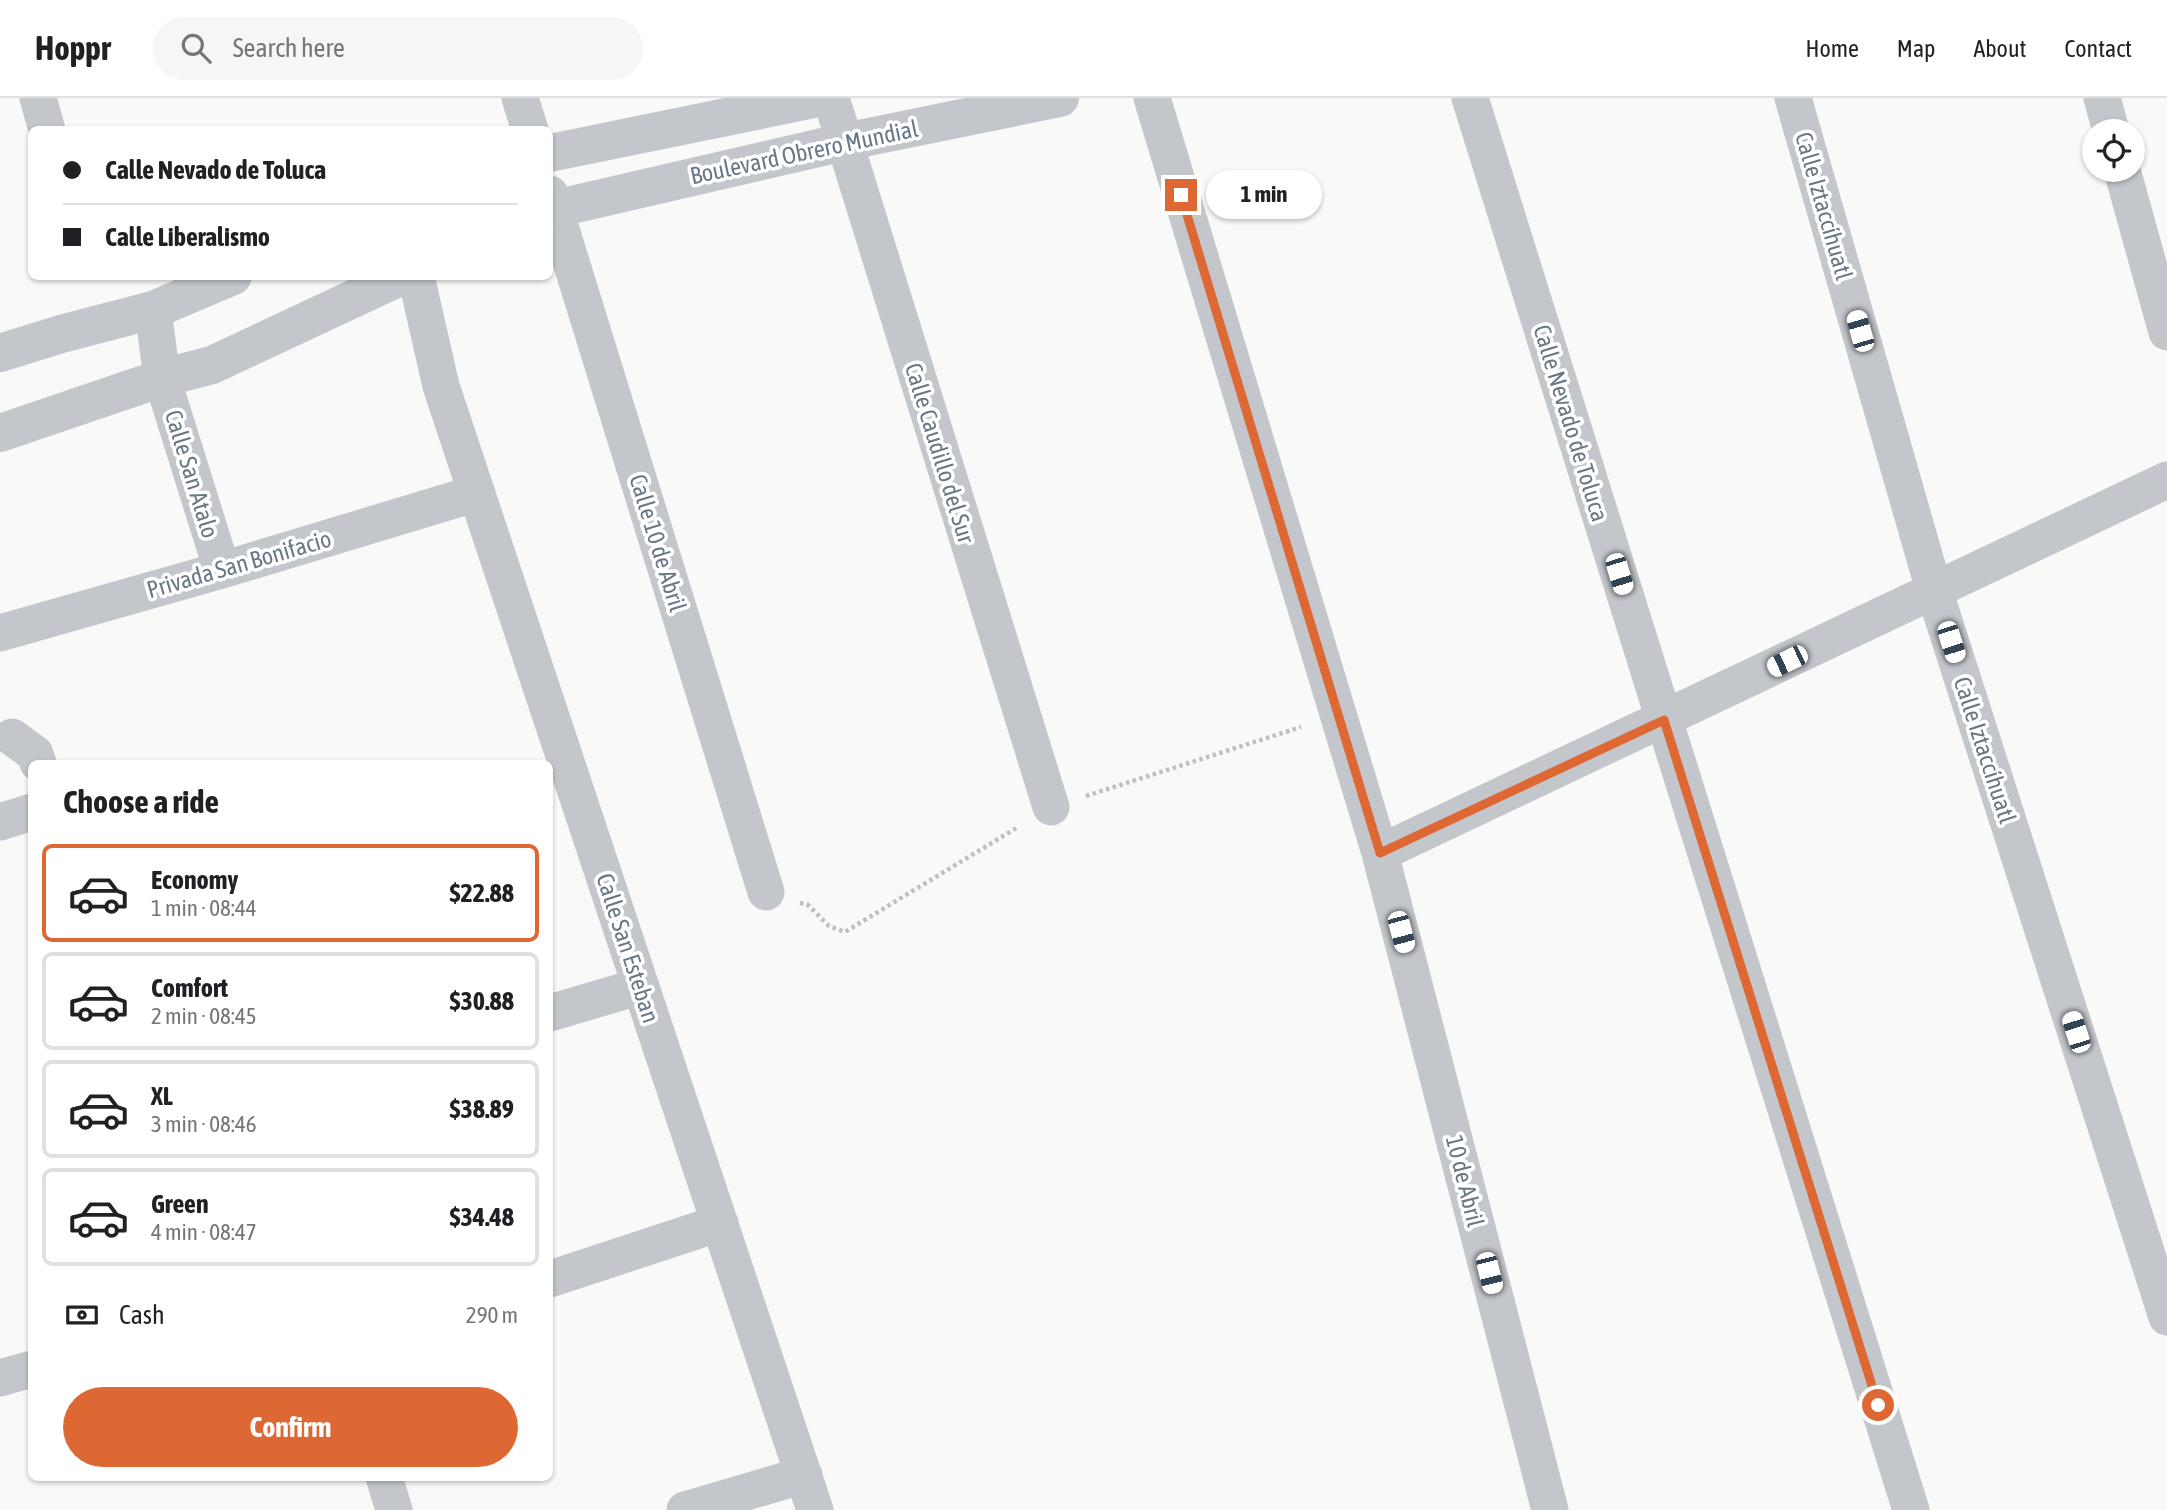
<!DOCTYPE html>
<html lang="en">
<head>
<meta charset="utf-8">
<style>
  :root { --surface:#fff; --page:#f6f6f6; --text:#202124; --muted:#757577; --line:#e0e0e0; --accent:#de6833 }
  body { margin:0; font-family:"Asap Condensed",sans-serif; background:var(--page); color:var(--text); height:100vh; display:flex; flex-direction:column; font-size:26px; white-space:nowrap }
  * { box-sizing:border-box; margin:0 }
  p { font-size:23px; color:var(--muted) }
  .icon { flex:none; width:38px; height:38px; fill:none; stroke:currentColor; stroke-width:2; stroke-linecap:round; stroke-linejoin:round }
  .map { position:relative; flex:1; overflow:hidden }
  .sheet { position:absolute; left:28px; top:662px; width:525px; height:721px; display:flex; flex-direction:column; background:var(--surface); border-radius:10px; box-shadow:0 2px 5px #0004 }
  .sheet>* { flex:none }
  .top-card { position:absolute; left:28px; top:28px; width:525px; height:154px; border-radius:10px; box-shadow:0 2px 5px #0004; display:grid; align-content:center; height:154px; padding:0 35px; background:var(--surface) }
  .tools { position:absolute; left:2082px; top:21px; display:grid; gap:14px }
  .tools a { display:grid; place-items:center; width:63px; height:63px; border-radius:50%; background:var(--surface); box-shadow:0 2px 5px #0004; font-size:35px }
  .end { position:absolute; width:32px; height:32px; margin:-16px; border:9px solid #de6833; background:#fff; box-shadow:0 0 0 4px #fff }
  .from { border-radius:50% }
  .bubble { position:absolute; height:49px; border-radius:24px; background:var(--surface); box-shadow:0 2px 5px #0004; font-size:23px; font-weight:700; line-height:49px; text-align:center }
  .car { position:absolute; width:21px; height:42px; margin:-21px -10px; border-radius:9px; box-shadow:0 0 5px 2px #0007; background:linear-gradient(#fff 24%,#345 0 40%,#fff 0 76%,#345 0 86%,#fff 0) }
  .top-card b { display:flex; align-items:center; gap:24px; height:66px; font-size:26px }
  .top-card b+b { border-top:2px solid var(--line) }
  .top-card i { width:18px; height:18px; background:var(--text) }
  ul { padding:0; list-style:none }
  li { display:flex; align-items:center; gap:21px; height:98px; margin:0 14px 10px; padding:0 21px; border:4px solid var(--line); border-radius:10px }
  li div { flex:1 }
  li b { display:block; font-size:26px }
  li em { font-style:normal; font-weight:700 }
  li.selected { border-color:var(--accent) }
  li>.icon { width:63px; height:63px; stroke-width:1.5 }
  h2 { padding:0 35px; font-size:32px; line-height:84px }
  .pay { display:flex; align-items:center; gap:18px; height:77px; padding:0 35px; font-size:26px }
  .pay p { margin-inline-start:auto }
  .action { display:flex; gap:14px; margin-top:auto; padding:14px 35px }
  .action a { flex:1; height:80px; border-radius:42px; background:var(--accent); color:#fff; font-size:28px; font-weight:700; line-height:80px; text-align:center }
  header { display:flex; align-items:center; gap:42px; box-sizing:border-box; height:98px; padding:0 35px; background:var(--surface); border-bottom:2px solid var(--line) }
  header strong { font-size:33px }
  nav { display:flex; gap:38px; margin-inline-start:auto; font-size:24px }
  .search { width:490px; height:63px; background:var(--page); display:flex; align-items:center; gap:18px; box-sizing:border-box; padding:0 24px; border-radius:38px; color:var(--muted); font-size:26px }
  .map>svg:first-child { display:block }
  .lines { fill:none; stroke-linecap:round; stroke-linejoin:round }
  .path { stroke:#bdbfc2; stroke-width:4.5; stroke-dasharray:3.5 3.5; stroke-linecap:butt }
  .minor { stroke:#c3c6ca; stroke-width:37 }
  .tertiary { stroke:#c3c6ca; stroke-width:38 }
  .route { stroke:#de6833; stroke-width:9 }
  .labels { text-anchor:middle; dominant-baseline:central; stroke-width:7; stroke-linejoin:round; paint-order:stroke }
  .street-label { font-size:24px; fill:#697887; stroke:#fff }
</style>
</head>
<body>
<header>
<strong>Hoppr</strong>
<div class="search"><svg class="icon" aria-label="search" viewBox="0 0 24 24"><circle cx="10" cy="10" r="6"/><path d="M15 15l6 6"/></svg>Search here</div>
<nav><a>Home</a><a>Map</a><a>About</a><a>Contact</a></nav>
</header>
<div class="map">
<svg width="2167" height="1412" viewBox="0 0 2167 1412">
  <rect width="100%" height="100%" fill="#f9f9f7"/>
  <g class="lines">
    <path class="path" d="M1086 698 1301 629
      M800 805 807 806 829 828 845 834 1018 729"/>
    <path class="minor" d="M38 0 47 32
      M520 0 530 32
      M831 0 1051 709
      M1152 0 1380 755 1550 1412
      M1470 0 1911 1412
      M1793 0 1934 492 2167 1219
      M2102 0 2111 33
      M2122 72 2167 234
      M550 96 766 794
      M416 178 441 288 815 1412
      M153 212 162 280 222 472
      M0 535 222 472 477 395
      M12 639 35 656 38 665
      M0 724 32 714
      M1380 755 2167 382
      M550 915 641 888
      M550 1181 720 1125
      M0 1280 32 1271
      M384 1379 394 1412
      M685 1412 804 1377"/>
    <path class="tertiary" d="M550 55 819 0
      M550 112 844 44 1060 0
      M0 255 61 236 153 212 233 178
      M0 335 162 280 212 267 402 178"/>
  </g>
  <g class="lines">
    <path class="route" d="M1181 97 1380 755 1664 622 1878 1307"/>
  </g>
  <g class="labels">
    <g class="street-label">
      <text transform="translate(804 54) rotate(-12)">Boulevard Obrero Mundial</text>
      <text transform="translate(1824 108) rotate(74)">Calle Iztaccíhuatl</text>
      <text transform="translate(1571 325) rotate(73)">Calle Nevado de Toluca</text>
      <text transform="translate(940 355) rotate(73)">Calle Caudillo del Sur</text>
      <text transform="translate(192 376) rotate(73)">Calle San Atalo</text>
      <text transform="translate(658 445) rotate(73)">Calle 10 de Abril</text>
      <text transform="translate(239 466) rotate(-16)">Privada San Bonifacio</text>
      <text transform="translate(1985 652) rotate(72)">Calle Iztaccíhuatl</text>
      <text transform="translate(628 850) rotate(72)">Calle San Esteban</text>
      <text transform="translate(1465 1083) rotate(76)">10 de Abril</text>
    </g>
  </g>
</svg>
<div class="tools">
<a><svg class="icon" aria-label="locate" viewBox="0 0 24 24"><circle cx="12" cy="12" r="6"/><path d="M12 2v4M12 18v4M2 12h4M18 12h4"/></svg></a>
</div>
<i class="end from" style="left:1878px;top:1307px"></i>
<i class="end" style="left:1181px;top:97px"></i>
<div class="bubble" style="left:1206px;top:72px;width:116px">1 min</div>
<i class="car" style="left:1860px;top:233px;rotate:344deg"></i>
<i class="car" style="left:1619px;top:476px;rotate:163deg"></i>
<i class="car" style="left:1951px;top:544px;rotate:162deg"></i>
<i class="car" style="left:1787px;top:563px;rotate:244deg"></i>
<i class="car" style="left:1401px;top:834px;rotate:165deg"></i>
<i class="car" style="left:2076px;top:934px;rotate:342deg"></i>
<i class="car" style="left:1489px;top:1175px;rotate:166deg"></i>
<div class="top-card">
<b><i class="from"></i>Calle Nevado de Toluca</b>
<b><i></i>Calle Liberalismo</b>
</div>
<section class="sheet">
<h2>Choose a ride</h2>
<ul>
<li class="selected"><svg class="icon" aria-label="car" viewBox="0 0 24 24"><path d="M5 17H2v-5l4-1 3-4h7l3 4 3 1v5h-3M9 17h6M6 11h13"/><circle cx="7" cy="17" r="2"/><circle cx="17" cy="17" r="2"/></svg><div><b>Economy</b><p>1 min · 08:44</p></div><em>$22.88</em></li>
<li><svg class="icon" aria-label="car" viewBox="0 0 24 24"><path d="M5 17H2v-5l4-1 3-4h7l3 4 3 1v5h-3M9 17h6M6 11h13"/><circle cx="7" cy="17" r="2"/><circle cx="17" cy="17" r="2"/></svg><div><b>Comfort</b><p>2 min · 08:45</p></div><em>$30.88</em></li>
<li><svg class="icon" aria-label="car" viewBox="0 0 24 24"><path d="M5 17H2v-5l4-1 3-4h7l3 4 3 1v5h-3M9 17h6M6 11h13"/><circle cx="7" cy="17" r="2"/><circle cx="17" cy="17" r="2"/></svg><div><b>XL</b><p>3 min · 08:46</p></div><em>$38.89</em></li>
<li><svg class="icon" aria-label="car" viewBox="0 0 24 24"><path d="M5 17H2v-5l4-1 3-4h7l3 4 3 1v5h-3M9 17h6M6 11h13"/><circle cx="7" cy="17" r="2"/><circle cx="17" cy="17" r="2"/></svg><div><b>Green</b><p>4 min · 08:47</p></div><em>$34.48</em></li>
</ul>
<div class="pay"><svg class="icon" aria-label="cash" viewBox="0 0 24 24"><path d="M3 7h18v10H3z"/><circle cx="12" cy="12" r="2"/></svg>Cash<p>290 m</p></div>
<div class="action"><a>Confirm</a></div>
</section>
</div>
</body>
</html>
